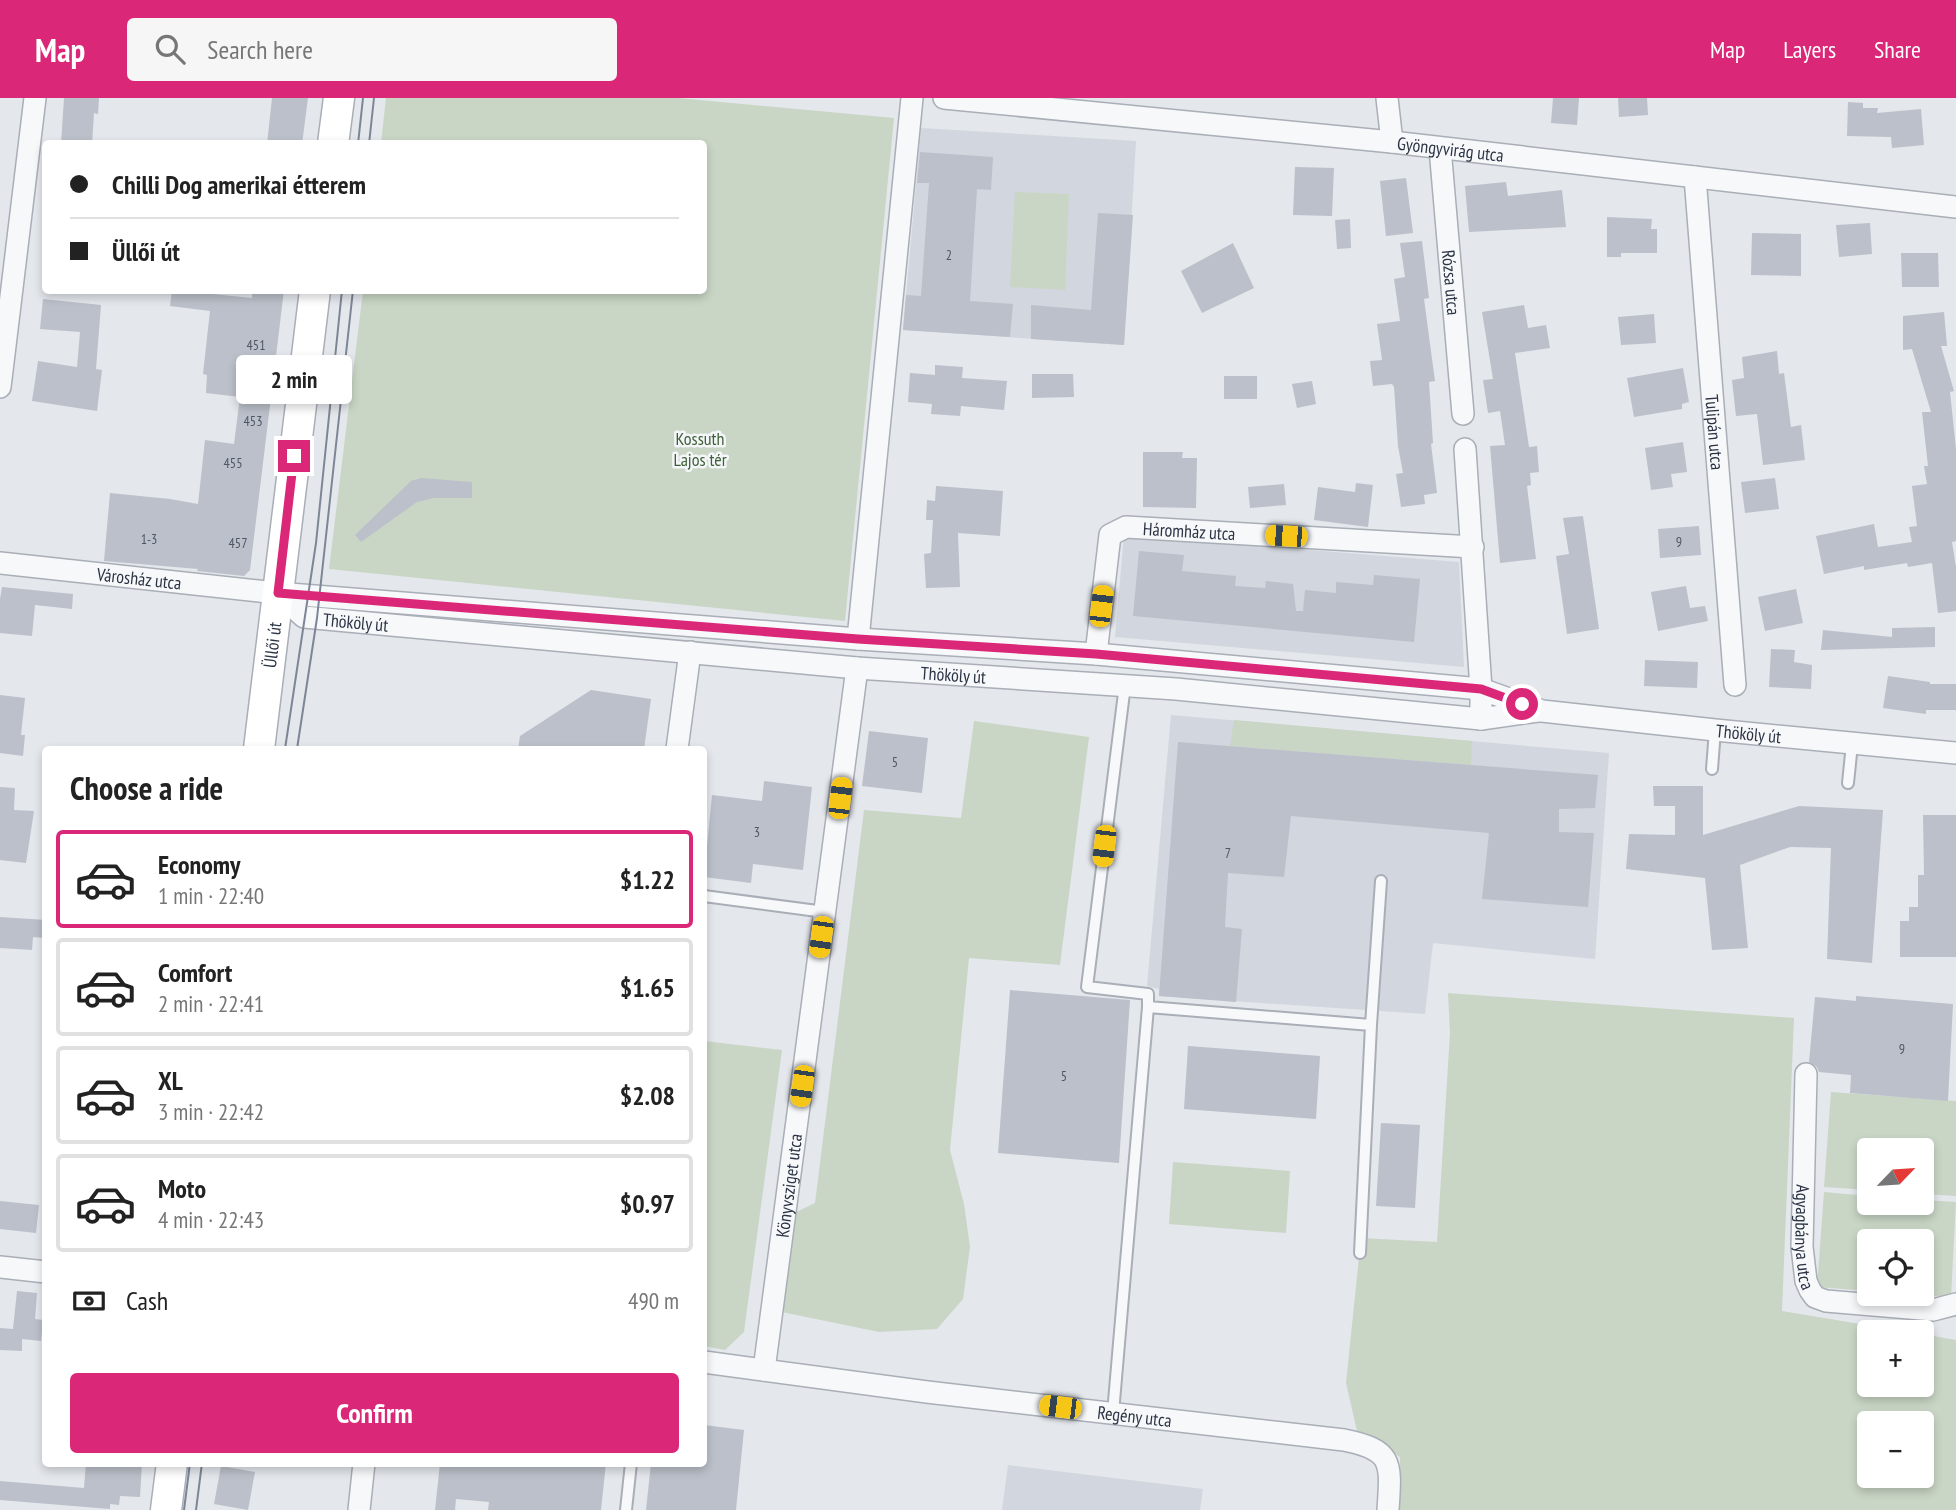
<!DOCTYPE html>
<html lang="en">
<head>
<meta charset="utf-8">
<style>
  :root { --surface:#fff; --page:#f6f6f6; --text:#222; --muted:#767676; --line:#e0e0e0; --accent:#db2777 }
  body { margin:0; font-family:"PT Sans Narrow",sans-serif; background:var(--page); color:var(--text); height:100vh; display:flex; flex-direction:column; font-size:26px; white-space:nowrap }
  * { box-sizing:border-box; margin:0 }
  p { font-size:23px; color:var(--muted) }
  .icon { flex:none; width:38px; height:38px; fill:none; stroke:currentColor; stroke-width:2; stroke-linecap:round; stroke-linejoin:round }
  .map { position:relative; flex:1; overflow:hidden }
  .panel { position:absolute; left:42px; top:648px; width:665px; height:721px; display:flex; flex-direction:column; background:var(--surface); border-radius:7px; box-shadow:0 4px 10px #0003 }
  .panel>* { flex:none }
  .hud { position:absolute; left:42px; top:42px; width:665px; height:154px; border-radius:7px; box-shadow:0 4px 10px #0003; display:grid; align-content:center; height:154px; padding:0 28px; background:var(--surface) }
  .needle { width:46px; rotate:65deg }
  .controls { position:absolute; left:1857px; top:1040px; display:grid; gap:14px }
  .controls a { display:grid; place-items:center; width:77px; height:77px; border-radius:7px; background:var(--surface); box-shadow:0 4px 10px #0003; font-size:35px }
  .end { position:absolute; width:32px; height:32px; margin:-16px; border:9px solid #db2777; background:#fff; box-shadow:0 0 0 4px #fff }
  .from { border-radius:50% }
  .bubble { position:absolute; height:49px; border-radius:7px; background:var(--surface); box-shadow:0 4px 10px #0003; font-size:23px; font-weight:600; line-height:49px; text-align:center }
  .car { position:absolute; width:21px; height:42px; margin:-21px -10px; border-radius:9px; box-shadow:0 0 5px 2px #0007; background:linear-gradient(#f5c518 24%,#345 0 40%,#f5c518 0 76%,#345 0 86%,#f5c518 0) }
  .hud b { display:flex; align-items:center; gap:24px; height:66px; font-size:26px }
  .hud b+b { border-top:2px solid var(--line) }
  .hud i { width:18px; height:18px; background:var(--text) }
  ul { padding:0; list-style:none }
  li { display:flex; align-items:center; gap:21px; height:98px; margin:0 14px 10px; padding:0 14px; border:4px solid var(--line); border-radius:7px }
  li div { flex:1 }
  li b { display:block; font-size:26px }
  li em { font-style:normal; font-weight:600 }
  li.current { border-color:var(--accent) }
  li>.icon { width:63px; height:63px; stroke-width:1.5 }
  h2 { padding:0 28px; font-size:32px; line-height:84px }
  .pay { display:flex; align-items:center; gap:18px; height:77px; padding:0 28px; font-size:26px }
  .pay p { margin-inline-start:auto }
  .action { display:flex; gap:14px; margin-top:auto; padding:14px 28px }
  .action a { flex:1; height:80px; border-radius:7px; background:var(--accent); color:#fff; font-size:28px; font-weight:600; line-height:80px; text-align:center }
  header { display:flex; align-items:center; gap:42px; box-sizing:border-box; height:98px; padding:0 35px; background:var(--accent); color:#fff }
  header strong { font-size:33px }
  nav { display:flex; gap:38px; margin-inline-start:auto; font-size:24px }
  .search { width:490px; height:63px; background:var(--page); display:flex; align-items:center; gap:18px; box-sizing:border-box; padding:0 24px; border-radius:7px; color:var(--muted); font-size:26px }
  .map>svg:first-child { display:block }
  .built { fill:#d2d6de }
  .green { fill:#c9d6c5; fill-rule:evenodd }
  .building { fill:#bbc0ca }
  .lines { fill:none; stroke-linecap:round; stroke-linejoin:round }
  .service-casing { stroke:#a9aeb7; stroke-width:14 }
  .minor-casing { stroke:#a9aeb7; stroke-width:24 }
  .secondary-casing { stroke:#a9aeb7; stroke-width:33 }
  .service { stroke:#f7f8fa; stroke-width:10 }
  .minor { stroke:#f7f8fa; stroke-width:21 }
  .secondary { stroke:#fff; stroke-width:30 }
  .tram { stroke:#7d8696; stroke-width:2 }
  .route { stroke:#db2777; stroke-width:9 }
  .labels { text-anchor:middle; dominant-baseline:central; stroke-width:5; stroke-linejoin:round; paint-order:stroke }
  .number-label { font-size:14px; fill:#4f5766 }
  .street-label { font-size:18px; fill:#2b3445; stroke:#f4f6f9 }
  .park-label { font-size:18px; fill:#3f6138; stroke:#f4f6f9 }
</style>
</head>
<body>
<header>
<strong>Map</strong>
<div class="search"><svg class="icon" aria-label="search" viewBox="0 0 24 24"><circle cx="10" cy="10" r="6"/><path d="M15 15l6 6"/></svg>Search here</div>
<nav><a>Map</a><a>Layers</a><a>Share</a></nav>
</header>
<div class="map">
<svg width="1956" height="1412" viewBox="0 0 1956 1412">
  <rect width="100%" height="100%" fill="#e4e7ec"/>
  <path class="built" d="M921 30 1136 43 1124 247 903 232Z
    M1124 437 1459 464 1464 569 1115 539Z
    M1171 617 1609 655 1595 861 1433 845 1425 916 1159 898V891L1147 888Z
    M1008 1367 1203 1391 1200 1412H1002Z"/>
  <path class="green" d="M386 0H678L894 20 845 523 329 471 363 193 704 192V46L381 45Z
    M1015 94 1069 96 1065 192 1010 189Z
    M1234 622 1472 643 1471 667 1230 648Z
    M974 623 1089 639 1060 867 969 860 950 1052 964 1106 970 1149 963 1201 937 1231 879 1234 772 1212 784 1120 815 1105 864 712 961 720Z
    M1448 895 1794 920 1782 1213 1908 1234H1869V1286H1922V1236L1956 1242V1412H1400V1359L1357 1333 1346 1285 1361 1140 1437 1144 1450 935ZM1869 1325H1922V1377H1869Z
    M704 943 782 952 744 1234 725 1252 704 1248Z
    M1831 994 1956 1003V1098L1922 1096V1052H1869V1092L1824 1089Z
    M1173 1064 1290 1073 1286 1135 1169 1126Z
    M1824 1094 1869 1098V1104H1922V1102L1956 1104 1951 1199 1901 1195H1922V1143H1869V1193L1817 1189Z"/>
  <path class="building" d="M64 0H99L98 16 94 15 92 46H61Z
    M272 0H308L302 46H267Z
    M1553 0H1579L1577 27 1551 25Z
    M1618 0H1647L1648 17 1619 19Z
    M1848 4 1863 5V10H1878L1877 15 1921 11 1924 47 1892 50 1891 39 1847 38Z
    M920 54 993 59 991 92 977 91 970 203 1013 206 1010 239 903 232 906 197 921 198 929 85H917Z
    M1295 69 1334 70 1332 118 1293 117Z
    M1406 80 1413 135 1386 138 1380 83Z
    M1506 84 1508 98 1562 92 1566 129 1469 134 1465 88Z
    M1098 115 1133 117 1124 247 1031 241V207L1091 212Z
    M1607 119 1652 121 1651 131H1657V155H1621V159H1607Z
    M1350 121 1351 150 1337 151 1335 122Z
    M1870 125 1872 156 1839 159 1836 127Z
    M1752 135 1801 136V178L1751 177Z
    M1422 143 1429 200 1424 201 1435 283 1429 284 1433 345 1431 346 1437 395 1424 397 1425 406 1401 409 1396 376 1403 375 1398 348 1394 289 1392 286 1373 288 1370 263 1382 262 1377 226 1400 223 1394 181 1405 179 1400 145Z
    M1233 145 1254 190 1202 215 1181 173Z
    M1901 155H1938L1939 189H1902Z
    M172 192 252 200V194L259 195V192H284L250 472 244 478 197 473 198 471 104 463 110 395 170 401 198 406 205 342 234 346 240 299 206 295 207 277 203 276 210 213 170 208Z
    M43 201 101 207 96 271 102 272 97 313 32 303 38 263 77 269 80 234 40 231Z
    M1524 207 1528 230 1546 227 1550 250 1515 255 1529 349 1537 348 1539 374 1530 375 1531 387 1527 388 1536 461 1500 465 1490 348 1505 347 1500 313 1488 315 1483 282 1493 281 1482 214Z
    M1944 214 1947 248H1941L1954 293 1950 294 1956 351V443L1952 444 1956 469V513L1938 515 1932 465 1908 469 1907 465 1864 472V468L1824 476 1816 438 1874 426 1878 449 1912 444 1909 429 1917 428 1912 388 1927 386 1924 368H1928L1922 314H1931L1912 251 1903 252V218Z
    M1654 216 1656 245 1621 247 1618 219Z
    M1777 253 1779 276 1784 275 1791 329 1801 327 1805 362 1763 367 1757 316 1736 318 1732 282 1744 280 1742 259Z
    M935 267 963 269 962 280 1007 283 1004 312 961 308 960 318 931 316 932 306 908 304 910 275 935 277Z
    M1683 270 1689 304 1682 306V311L1634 319 1627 280Z
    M1032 276H1073L1074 299 1032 300Z
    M1224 278H1257V301H1224Z
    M1312 283 1316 306 1297 310 1292 286Z
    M1683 344 1687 374 1671 376 1673 389 1651 392 1645 350Z
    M1143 354H1183L1182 360H1197L1196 410 1143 409Z
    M421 380 472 384V400H434L417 404 361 444 355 437 411 383Z
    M1775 380 1779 411 1745 415 1741 384Z
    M1356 385 1373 387 1368 429 1314 422 1318 389 1355 394Z
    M1284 386 1286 407 1250 410 1248 389Z
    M936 388 1003 393 1000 438 958 435 960 489 926 490 924 456 931 455 933 422H926L927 402 935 403Z
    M1583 418 1599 531 1567 536 1556 458 1569 456 1563 420Z
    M1699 428 1701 457 1660 460 1658 431Z
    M1139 453 1184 457 1182 473 1236 478 1235 488 1265 490 1266 483 1293 486 1296 513H1303L1305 492 1336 495V484L1373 487 1374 477 1420 481 1414 544 1133 518Z
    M1686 488 1690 510 1705 508 1708 523 1658 533 1651 494Z
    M2 489 73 496 72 511 35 507 32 538 0 535V501Z
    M1796 491 1803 525 1765 533 1758 499Z
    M1935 529V549L1821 552 1823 532 1892 539V530Z
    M1771 551 1795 552 1794 564 1812 567 1811 591 1769 589Z
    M1645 562 1698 564 1697 590 1644 588Z
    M1888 578 1930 584V586H1956V612H1926V616L1883 610Z
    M591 592 651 601 644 651H518L520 638Z
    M0 597 25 600 21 637H25L23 658 0 655Z
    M869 633 928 640 922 695 862 688Z
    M1178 644 1598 677 1595 710 1559 711V734L1594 735 1588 809 1482 801 1489 735 1291 718 1284 779 1228 775 1225 829 1242 831 1236 904 1159 898Z
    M764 683 812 689 803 772 753 766 751 785 704 779 712 697 762 703Z
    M1653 688H1703V737L1799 708 1883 712 1872 865 1827 861 1831 750 1790 749 1740 767 1748 850 1712 852 1705 780 1626 771 1629 736 1675 737V708H1654Z
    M0 689 15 690 14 712 34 713 26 765 0 762Z
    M1923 717H1956V859H1900V823H1909V809H1918V777H1924Z
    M0 819 46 822V840L33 839 32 852 0 850Z
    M1010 892 1130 902 1119 1065 998 1055Z
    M1856 898 1953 906 1948 1003 1850 995 1851 977 1819 974 1817 969 1809 964 1815 899 1856 903Z
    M1188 948 1320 958 1316 1021 1184 1011Z
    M1381 1025 1420 1027 1415 1110 1376 1108Z
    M0 1103 39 1107 36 1135 0 1131Z
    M17 1193 37 1195 35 1221 43 1222 41 1243 22 1241V1253L0 1252V1230L13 1231Z
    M704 1327 744 1332 736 1412H646L651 1365H704Z
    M86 1365H142L140 1399 120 1398 119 1407 110 1406V1411L0 1402V1383L84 1390Z
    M440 1365H606L601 1412H488L489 1404 456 1401 455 1412H435Z
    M221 1368 255 1374 248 1412 214 1406Z"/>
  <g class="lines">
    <defs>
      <path id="service" d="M1125 587 1087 889 1148 896V909L1371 927
        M1712 671 1715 632
        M1848 685 1852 646
        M704 798 825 814
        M1360 1155 1371 927 1381 783
        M1113 1315 1148 909
        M626 1412 631 1365"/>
      <g id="minor">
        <path id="s1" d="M944 0 1392 44 1956 109"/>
        <path d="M1387 0 1392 44"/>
        <path id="s2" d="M1440 50 1463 316"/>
        <path id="s3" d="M1695 79 1735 587"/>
        <path d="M0 289 35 0"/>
        <path d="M1465 351 1481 591V621"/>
        <path id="s4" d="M0 465 277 495 858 541 1096 556 1481 591 1542 613 1715 632 1956 655"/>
        <path id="s5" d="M277 495 304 519 857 570 1176 591 1481 621 1538 613"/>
        <path d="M858 541 912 0"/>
        <path id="s6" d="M1096 556 1110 437 1126 429 1473 449"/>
        <path d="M677 651 690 554"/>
        <path id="s7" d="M1806 976 1802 1149 1806 1183 1810 1192 1815 1199 1826 1203 1933 1212 1956 1206"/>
        <path d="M0 1169 46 1174"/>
        <path id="s8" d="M704 1264 927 1294 1344 1342C1394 1352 1391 1365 1388 1412"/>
        <path id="s9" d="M764 1272 857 570"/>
        <path d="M359 1412 364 1365"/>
      </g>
      <g id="secondary">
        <path d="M333 46 339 0"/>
        <path id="s10" d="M259 651 315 192"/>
        <path d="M166 1412 172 1365"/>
      </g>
    </defs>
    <use href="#service" class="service-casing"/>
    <use href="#minor" class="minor-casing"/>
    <use href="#secondary" class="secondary-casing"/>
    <use href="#service" class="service"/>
    <use href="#minor" class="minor"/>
    <use href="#secondary" class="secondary"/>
    <path class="tram" d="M358 46 363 0
      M369 46 374 0
      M285 651 316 445 342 192
      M297 651 317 520 353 192
      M184 1412 190 1365
      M196 1412 202 1365"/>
  </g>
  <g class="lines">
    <path class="route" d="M294 358 278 495 858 541 1096 556 1481 591 1522 606"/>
  </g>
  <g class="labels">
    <g class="number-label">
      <text x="949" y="157">2</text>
      <text x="256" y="247">451</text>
      <text x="253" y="323">453</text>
      <text x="233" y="365">455</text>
      <text x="149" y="441">1-3</text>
      <text x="1679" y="444">9</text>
      <text x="238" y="445">457</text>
      <text x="895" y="664">5</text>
      <text x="757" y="734">3</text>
      <text x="1228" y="755">7</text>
      <text x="1902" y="951">9</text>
      <text x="1064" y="978">5</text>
    </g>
    <g class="street-label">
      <text stroke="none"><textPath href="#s1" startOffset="509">Gyöngyvirág utca</textPath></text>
      <text stroke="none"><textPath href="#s2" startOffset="135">Rózsa utca</textPath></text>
      <text stroke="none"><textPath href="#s3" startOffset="256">Tulipán utca</textPath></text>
      <text stroke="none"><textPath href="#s6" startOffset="201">Háromház utca</textPath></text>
      <text stroke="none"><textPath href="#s4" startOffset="140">Városház utca</textPath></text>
      <text stroke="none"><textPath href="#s5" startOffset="88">Thököly út</textPath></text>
      <text stroke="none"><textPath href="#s10" startOffset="105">Üllői út</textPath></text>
      <text stroke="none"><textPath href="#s5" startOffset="688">Thököly út</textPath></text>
      <text stroke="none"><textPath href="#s4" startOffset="1759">Thököly út</textPath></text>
      <text stroke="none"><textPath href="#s9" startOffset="186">Könyvsziget utca</textPath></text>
      <text stroke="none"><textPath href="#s7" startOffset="163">Agyagbánya utca</textPath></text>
      <text stroke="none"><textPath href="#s8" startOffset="434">Regény utca</textPath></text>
    </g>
    <g class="park-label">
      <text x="700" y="340">Kossuth<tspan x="700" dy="21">Lajos tér</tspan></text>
    </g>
  </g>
</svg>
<div class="controls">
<a><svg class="needle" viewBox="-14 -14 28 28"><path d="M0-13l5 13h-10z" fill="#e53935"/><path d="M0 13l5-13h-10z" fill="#767676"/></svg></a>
<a><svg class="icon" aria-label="locate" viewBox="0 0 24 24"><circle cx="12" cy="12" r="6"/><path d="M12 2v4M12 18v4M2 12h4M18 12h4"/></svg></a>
<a>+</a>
<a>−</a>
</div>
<i class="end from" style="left:1522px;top:606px"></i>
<i class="end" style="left:294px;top:358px"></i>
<div class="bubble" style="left:236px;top:257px;width:116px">2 min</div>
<i class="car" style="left:1286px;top:438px;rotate:273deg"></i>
<i class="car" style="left:1101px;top:508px;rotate:7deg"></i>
<i class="car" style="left:840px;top:700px;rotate:7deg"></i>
<i class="car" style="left:1104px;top:748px;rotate:187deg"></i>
<i class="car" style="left:821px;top:839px;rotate:188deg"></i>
<i class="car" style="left:802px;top:988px;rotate:188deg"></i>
<i class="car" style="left:1060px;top:1309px;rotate:277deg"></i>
<div class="hud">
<b><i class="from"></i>Chilli Dog amerikai étterem</b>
<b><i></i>Üllői út</b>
</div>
<section class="panel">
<h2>Choose a ride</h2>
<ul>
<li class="current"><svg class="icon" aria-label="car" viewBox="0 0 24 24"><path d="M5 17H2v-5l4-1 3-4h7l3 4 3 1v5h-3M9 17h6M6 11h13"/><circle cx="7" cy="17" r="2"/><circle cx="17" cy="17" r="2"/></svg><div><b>Economy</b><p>1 min · 22:40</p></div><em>$1.22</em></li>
<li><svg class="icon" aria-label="car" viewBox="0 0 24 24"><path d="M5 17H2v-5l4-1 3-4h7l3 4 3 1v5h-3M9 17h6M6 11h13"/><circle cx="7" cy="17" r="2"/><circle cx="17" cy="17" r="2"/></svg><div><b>Comfort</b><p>2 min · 22:41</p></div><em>$1.65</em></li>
<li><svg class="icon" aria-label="car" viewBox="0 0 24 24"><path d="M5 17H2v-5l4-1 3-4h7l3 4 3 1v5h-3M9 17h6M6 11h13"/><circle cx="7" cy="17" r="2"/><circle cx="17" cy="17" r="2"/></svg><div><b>XL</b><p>3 min · 22:42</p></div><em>$2.08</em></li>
<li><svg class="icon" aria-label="car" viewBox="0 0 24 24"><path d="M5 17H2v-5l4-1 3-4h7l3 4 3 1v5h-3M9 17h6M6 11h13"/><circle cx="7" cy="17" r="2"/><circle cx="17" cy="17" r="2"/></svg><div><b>Moto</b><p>4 min · 22:43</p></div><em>$0.97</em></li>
</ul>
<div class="pay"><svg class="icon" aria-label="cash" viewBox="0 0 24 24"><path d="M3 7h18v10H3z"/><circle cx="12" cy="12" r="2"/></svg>Cash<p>490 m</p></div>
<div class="action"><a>Confirm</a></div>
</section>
</div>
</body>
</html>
